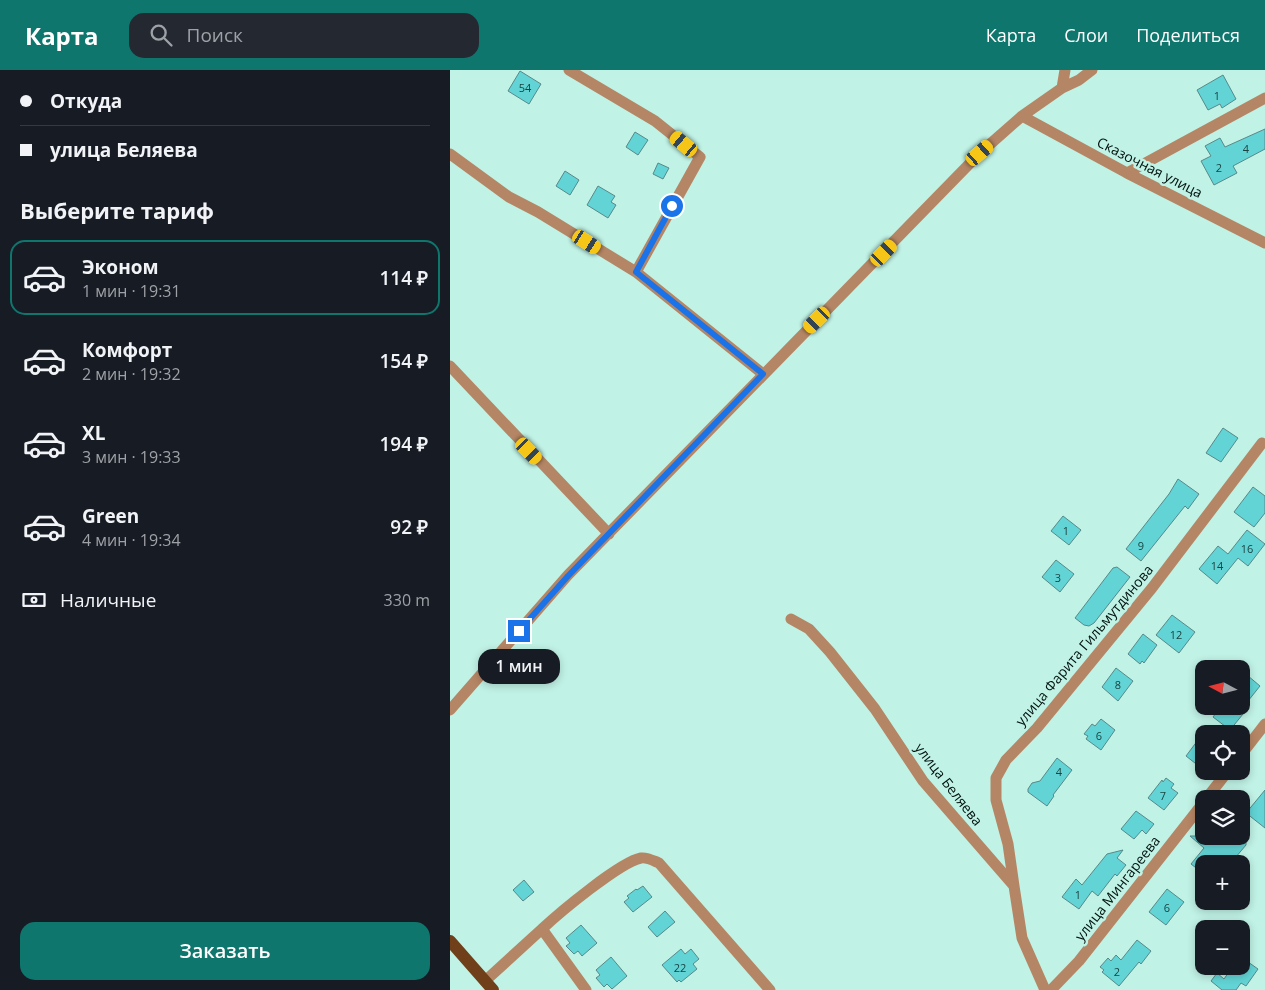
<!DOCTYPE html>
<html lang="ru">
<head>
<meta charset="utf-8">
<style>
  :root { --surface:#171b24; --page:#242831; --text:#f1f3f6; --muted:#9ea1a6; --line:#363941; --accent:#0f766e }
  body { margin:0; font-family:"Open Sans",sans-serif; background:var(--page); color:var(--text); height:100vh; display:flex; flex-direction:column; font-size:19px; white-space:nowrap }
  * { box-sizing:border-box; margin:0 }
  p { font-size:16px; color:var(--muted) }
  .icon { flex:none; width:28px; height:28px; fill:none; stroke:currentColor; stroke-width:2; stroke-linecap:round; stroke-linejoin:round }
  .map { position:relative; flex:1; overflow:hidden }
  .drawer { display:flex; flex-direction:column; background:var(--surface); width:450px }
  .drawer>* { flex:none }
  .hud { display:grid; align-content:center; height:110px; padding:0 20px; background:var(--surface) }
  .needle { width:32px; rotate:277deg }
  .tools { position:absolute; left:745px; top:590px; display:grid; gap:10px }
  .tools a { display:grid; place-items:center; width:55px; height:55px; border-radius:10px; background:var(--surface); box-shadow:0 2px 8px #0003; font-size:25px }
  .end { position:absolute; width:22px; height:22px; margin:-11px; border:6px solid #1a73e8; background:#fff; box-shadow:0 0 0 2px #fff }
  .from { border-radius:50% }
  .bubble { position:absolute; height:35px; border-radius:15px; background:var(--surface); box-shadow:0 2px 8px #0003; font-size:16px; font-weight:600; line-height:35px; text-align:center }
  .car { position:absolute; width:15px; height:30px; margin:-15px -8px; border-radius:6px; box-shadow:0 0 4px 1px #0007; background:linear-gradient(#f5c518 24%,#345 0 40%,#f5c518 0 76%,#345 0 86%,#f5c518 0) }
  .hud b { display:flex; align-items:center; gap:18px; height:48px; font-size:19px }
  .hud b+b { border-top:1px solid var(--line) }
  .hud i { width:12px; height:12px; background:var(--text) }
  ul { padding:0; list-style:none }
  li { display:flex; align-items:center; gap:15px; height:75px; margin:0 10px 8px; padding:0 10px; border:2px solid transparent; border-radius:15px }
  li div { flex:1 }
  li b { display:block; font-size:19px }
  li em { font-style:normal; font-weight:600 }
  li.current { border-color:var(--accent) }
  li>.icon { width:45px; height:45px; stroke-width:1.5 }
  h2 { padding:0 20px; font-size:22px; line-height:60px }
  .pay { display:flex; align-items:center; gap:12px; height:55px; padding:0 20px; font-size:19px }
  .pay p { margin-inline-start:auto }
  .primary-button { display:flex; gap:10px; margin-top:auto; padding:10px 20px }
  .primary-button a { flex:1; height:58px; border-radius:15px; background:var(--accent); color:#fff; font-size:20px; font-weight:600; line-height:58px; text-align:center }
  header { display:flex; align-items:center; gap:30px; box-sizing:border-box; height:70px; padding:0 25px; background:var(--accent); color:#fff }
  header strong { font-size:24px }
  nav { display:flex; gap:28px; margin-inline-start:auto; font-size:18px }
  .search { width:350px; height:45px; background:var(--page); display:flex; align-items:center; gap:12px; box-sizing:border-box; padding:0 18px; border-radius:15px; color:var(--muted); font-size:19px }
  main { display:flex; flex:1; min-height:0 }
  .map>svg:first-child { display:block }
  .building { fill:#62d4d5; stroke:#57898a }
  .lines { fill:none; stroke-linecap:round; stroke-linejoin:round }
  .minor { stroke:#b58665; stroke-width:11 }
  .major { stroke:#6f401a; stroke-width:12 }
  .route { stroke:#1a73e8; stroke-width:6 }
  .labels { text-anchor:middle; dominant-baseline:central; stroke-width:5; stroke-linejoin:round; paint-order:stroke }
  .number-label { font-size:11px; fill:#1a4240 }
  .street-label { font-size:14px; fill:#02120e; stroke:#c0f2e5 }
</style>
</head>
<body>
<header>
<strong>Карта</strong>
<div class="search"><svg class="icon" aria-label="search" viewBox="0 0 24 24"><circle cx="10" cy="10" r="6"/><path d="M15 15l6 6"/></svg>Поиск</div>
<nav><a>Карта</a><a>Слои</a><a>Поделиться</a></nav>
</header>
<main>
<section class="drawer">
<div class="hud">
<b><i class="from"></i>Откуда</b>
<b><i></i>улица Беляева</b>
</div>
<h2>Выберите тариф</h2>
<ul>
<li class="current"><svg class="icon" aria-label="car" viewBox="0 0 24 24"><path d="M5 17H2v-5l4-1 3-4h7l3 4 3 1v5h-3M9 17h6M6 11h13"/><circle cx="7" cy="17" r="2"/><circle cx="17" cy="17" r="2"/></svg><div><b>Эконом</b><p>1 мин · 19:31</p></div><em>114 ₽</em></li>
<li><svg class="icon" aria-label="car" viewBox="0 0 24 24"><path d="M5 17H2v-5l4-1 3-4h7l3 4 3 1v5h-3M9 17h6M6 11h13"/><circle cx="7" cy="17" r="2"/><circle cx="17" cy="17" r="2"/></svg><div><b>Комфорт</b><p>2 мин · 19:32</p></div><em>154 ₽</em></li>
<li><svg class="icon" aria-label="car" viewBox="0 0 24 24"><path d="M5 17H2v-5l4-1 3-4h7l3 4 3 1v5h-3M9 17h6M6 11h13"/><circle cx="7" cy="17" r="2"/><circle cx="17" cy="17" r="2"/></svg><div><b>XL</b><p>3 мин · 19:33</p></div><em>194 ₽</em></li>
<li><svg class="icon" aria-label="car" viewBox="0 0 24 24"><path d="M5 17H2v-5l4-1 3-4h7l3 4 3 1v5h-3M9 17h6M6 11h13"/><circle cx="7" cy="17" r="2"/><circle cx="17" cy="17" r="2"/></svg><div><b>Green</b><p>4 мин · 19:34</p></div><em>92 ₽</em></li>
</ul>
<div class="pay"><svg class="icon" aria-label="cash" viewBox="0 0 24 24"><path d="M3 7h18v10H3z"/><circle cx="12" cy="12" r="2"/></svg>Наличные<p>330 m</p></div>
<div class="primary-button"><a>Заказать</a></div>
</section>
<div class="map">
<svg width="815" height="920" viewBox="0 0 815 920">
  <rect width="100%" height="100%" fill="#c0f2e5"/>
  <path class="building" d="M70 1 91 14 79 34 58 21Z
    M773 5 786 29 772 38 770 34 758 40 747 20Z
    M815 59V79L783 96 787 103 764 115 751 91 761 86 755 76 770 68 775 77Z
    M185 62 198 70 188 85 176 77Z
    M208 93 219 98 213 109 203 104Z
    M115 101 129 110 120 125 106 116Z
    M148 116 165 126 161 132 166 135 158 148 137 135Z
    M773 358 788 368 771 392 756 383Z
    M728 409 749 424 738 439 735 436 691 491 676 479 719 424Z
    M803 417 815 426V443L804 457 784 442Z
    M613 446 631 460 619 475 601 461Z
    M797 460 815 474 798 496 788 488 767 514 749 499 768 476 778 484Z
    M606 490 624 504 610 522 592 507Z
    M667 497 680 507 644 553 639 556 634 555 625 548 663 498Z
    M722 545 745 562 729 583 706 565Z
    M693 564 707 575 694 593 692 591 690 594 678 584Z
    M666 598 683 611 668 631 652 617Z
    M791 600 810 616 790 641 793 644 780 660 763 647 771 636H791Z
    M651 649 665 660 651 680 636 669 638 666 634 664 642 654 645 656Z
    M754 662V692L750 697 736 686Z
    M607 688 622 700 603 725 604 726 597 736 578 722V719L582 713 590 711Z
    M716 708 724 714 721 718 728 723 714 740 698 728 712 710 713 712Z
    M815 720V758L796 743Z
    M686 741 704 754 696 764 692 760 684 769 671 759Z
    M740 766H760L766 772 770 766H796V775L780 794H773L769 790 766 794H754V804L741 794 754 778Z
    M673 780 667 788 676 795 667 806 665 804 648 826 642 821 629 839 612 827 626 809 632 815 657 784Z
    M74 810 84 822 73 831 63 820Z
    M193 816 202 827 183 842 174 832 179 828 177 826 186 819 187 820Z
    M717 819 734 832 716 855 699 842Z
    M215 841 225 852 207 867 198 857Z
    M131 855 147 873 132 886 128 881 124 884 116 876 120 873 116 868Z
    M687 870 701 881 691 894 689 892 669 916 652 902 654 900 650 897 658 888 661 891 666 885 671 890Z
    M231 879 235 884 241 879 249 889 243 894 247 899 231 912 229 910 227 912 212 895Z
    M161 887 177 906 162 919 157 914 154 917 146 908 150 905 146 900Z
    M791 887 808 899 796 916 791 913 786 920H772L761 911 767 903 774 909 783 896H791Z"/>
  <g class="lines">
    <path class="minor" d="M119 0 205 51 250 87 186 202
      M612 18 615 0
      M572 46 677 103 815 173
      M0 84 59 127 88 142 186 202 313 304
      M677 103 815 28
      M0 296 159 464
      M341 549 359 559 380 582 425 639 473 711 564 816 572 868 595 920
      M0 640 118 505 530 83 572 46 612 18 629 10 642 0
      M791 685 815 654
      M756 729 778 701
      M564 816 558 774 546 730V708L556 690 587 658 702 518 812 373
      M92 859C109 843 170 792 191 788 197 787 204 791 209 793L320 920
      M35 911 92 859 136 920
      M601 920 629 891 754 732"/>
    <path class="major" d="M0 871 43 920"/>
  </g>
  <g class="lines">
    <path class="route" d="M69 561 118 506 313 304 186 202 222 136"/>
  </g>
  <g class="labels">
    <g class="number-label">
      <text x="75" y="17">54</text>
      <text x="767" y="25">1</text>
      <text x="796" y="78">4</text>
      <text x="769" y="97">2</text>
      <text x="616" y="460">1</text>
      <text x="691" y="475">9</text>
      <text x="797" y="478">16</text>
      <text x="767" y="495">14</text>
      <text x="608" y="507">3</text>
      <text x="726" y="564">12</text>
      <text x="668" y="614">8</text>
      <text x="649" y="665">6</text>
      <text x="609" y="701">4</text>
      <text x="713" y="725">7</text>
      <text x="628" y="824">1</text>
      <text x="717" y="837">6</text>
      <text x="230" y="897">22</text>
      <text x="667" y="901">2</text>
    </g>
    <g class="street-label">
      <text transform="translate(700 97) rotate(27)">Сказочная улица</text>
      <text transform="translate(634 575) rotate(-50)">улица Фарита Гильмутдинова</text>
      <text transform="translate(499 714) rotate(52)">улица Беляева</text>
      <text transform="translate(667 818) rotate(-52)">улица Мингареева</text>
    </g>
  </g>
</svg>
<div class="tools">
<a><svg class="needle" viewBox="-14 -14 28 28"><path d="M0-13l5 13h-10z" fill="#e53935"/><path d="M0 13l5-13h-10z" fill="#9ea1a6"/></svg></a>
<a><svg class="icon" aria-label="locate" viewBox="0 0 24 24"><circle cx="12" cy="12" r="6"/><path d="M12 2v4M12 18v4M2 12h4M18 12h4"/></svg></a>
<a><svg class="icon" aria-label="layers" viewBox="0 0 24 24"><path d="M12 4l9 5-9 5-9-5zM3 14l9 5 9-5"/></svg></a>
<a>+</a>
<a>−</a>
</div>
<i class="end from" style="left:222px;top:136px"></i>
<i class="end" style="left:69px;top:561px"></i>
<div class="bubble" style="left:28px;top:579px;width:82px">1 мин</div>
<i class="car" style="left:234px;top:74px;rotate:310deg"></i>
<i class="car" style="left:530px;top:83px;rotate:49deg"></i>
<i class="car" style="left:137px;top:172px;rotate:122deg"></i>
<i class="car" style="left:434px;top:183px;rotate:44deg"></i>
<i class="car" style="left:367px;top:250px;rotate:225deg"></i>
<i class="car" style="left:79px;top:381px;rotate:136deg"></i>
</div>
</main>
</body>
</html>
